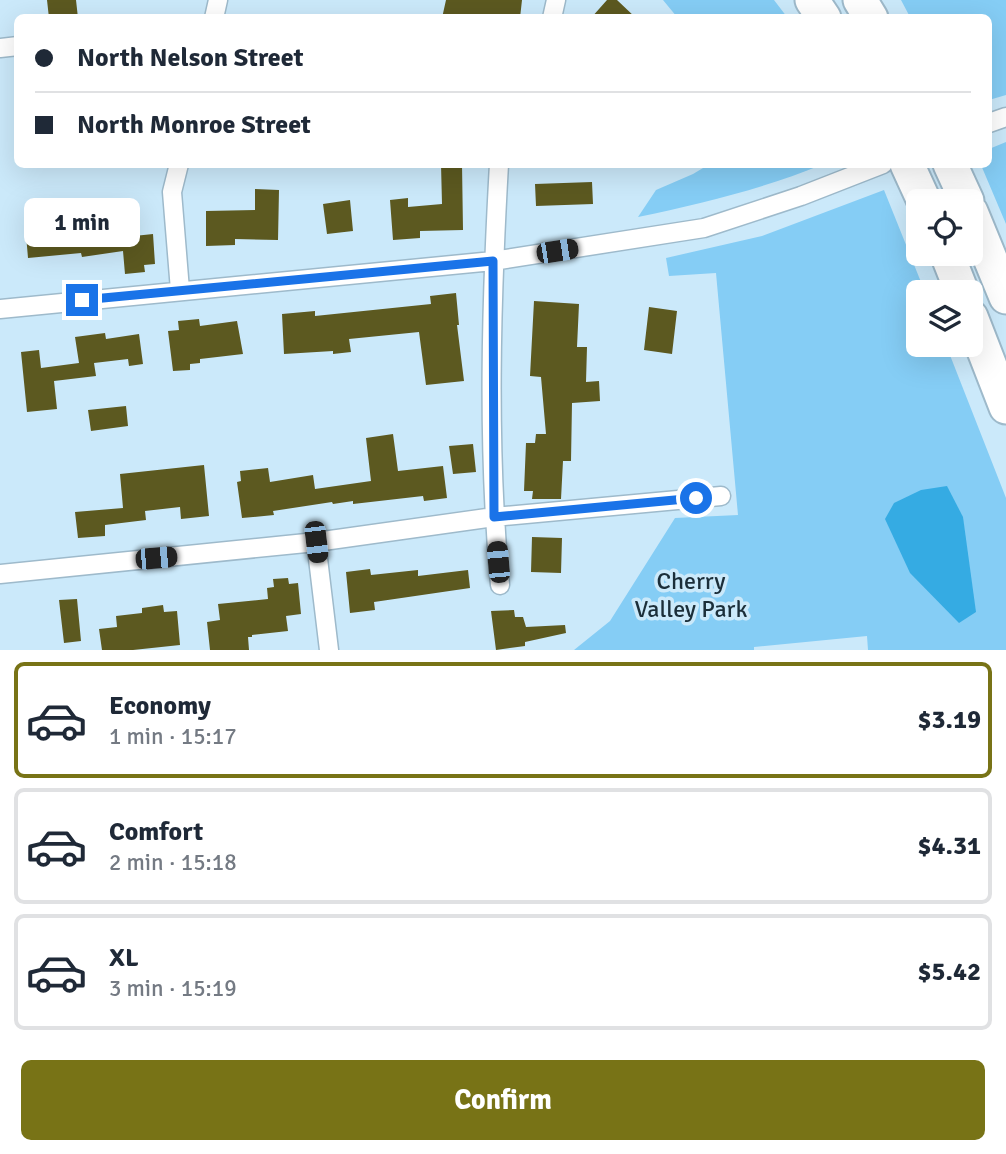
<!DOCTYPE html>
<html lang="en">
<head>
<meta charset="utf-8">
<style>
  :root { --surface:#fff; --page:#f2f2f3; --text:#1f2937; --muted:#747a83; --line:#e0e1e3; --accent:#787316 }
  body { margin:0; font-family:Signika,sans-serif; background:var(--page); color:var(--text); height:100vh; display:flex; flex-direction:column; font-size:26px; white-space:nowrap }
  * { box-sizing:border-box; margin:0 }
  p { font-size:23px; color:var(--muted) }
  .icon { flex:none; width:38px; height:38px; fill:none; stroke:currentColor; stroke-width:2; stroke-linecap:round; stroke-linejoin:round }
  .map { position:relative; height:650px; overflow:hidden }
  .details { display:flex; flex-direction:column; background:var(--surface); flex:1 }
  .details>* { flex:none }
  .banner { position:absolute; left:14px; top:14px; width:978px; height:154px; border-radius:10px; box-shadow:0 7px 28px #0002; display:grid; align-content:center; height:154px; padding:0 21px; background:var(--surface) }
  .buttons { position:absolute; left:906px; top:189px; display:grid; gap:14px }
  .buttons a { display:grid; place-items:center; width:77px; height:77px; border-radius:10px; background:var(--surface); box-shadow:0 7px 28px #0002; font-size:35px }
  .end { position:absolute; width:32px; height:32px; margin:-16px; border:9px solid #1a73e8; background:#fff; box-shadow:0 0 0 4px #fff }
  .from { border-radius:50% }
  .bubble { position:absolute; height:49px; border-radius:10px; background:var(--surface); box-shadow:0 7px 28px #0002; font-size:23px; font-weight:700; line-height:49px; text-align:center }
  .car { position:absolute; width:21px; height:42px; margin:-21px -10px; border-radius:9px; box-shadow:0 0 5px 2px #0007; background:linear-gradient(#222 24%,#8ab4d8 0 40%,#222 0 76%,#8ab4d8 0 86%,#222 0) }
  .banner b { display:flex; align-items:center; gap:24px; height:66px; font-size:26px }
  .banner b+b { border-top:2px solid var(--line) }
  .banner i { width:18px; height:18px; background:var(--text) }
  ul { padding:12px 0 0; list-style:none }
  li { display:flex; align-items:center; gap:21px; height:116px; margin:0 14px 10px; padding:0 7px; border:4px solid var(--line); border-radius:10px }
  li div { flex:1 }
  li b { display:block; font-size:26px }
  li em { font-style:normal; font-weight:700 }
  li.on { border-color:var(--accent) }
  li>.icon { width:63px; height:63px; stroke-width:1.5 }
  .button { display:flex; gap:14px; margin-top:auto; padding:14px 21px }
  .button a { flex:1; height:80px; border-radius:10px; background:var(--accent); color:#fff; font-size:28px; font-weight:700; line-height:80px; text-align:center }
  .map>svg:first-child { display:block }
  .green { fill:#85cdf5 }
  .water { fill:#35abe3 }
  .building { fill:#5c5920 }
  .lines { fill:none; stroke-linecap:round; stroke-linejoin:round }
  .minor-casing { stroke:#9ebacb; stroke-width:21 }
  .motorway-casing { stroke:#9ebacb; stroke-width:37 }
  .minor { stroke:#fff; stroke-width:18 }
  .motorway { stroke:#fff; stroke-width:33 }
  .route { stroke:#1a73e8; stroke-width:9 }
  .labels { text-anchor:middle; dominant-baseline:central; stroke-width:7; stroke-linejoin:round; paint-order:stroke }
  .park-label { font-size:24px; fill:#1b2e39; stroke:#cbe9fa }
</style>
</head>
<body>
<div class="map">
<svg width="1006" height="650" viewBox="0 0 1006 650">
  <rect width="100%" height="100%" fill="#cbe9fa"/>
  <path class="green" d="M663 0H774L787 17H677Z
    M901 0H1006V95L989 100V18L910 17Z
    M1006 142V224L981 165 989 164V149Z
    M708 165V164L821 165C763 189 700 204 638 217L656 190 693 174Z
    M884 190 925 292H919V345H946L1006 498V650H868L867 636 754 647V650H574L610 621 675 518 738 515 716 273 669 276 666 258 762 236Z"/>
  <path class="water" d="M947 486 963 517 976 612 959 623 910 573 885 519 894 503 921 490Z"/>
  <path class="building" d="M47 0H76L78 18H49Z
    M446 0H522L520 18H442Z
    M607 0H617L636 18H591Z
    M441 164H462L463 230 420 231V238L393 240 390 200 408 198V207L442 204Z
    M592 182 593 204 536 206 535 184Z
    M255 189 279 190 278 240 235 239V245L206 246V211L255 210Z
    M350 200 353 231 327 234 323 204Z
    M101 206 106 239 153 234 155 264 144 265 145 272 125 274 123 251 82 257 81 253 28 258 25 223 77 219 75 209Z
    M456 293 459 325H457L464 381 426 385 419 332 349 339 351 352 333 354V351L284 354 282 314 315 311V316L431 304 430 296Z
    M534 301 579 304 577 347H587L586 382 599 381 600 401 572 403 571 461H563L561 499H532L533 491H524L526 443H535L536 434H546L541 377 530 376Z
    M649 307 677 311 672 354 644 350Z
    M199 319 200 326 237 321 243 354 200 359V363L190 364V370L173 371 168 331 179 330 178 321Z
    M105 333 106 339 139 334 143 364 129 366 128 359 94 363 96 376 54 381 57 409 27 412 21 352 39 350 41 368 79 363 75 337Z
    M126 406 128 426 91 431 88 410Z
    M393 434 398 471 443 466 447 498 424 501 423 496 353 504V501L333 504 332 502 273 511 274 515 242 518 237 482 241 481 240 471 268 468 270 482 313 475 315 489 371 481 366 438Z
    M473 444 476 472 453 474 449 446Z
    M204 465 209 516 181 519 180 507 145 511 146 520 105 525V536L78 538 75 512 123 508 120 474Z
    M532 537 562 538 561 573 531 572Z
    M370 569 371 575 418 570V576L468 570 470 588 374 602 375 610 350 613 346 572Z
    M288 578 289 584 298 583 301 614 286 616 288 631 252 635V637H248L249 650H210L207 622 220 620 218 604 268 599 267 588 274 587 273 579Z
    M77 599 81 641 64 643 59 600Z
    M163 605 164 612 177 611 180 645 133 650H102L99 629 117 627 116 616 142 613V608Z
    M514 610 515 617H523L526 627 565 625 566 633 525 642V646L496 650 491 611Z"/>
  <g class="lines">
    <defs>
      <path id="minor" d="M214 18 218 0
        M552 18 556 0
        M0 48 18 46
        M989 123 1006 117
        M179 164 172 192 180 290
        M499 164C491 304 487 445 500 585
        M0 309 493 261 704 228 801 196 883 164
        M316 542 329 650
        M0 574 316 542 494 517 721 496"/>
      <path id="motorway" d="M812 0 824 18
        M860 0 871 18
        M907 164 924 201
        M950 164 967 201
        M971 212 1006 297
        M947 254 962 292
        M971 317 1006 407"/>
    </defs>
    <use href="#minor" class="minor-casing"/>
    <use href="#motorway" class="motorway-casing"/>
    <use href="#minor" class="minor"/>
    <use href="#motorway" class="motorway"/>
  </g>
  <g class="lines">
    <path class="route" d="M82 300 493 261 494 517 696 498"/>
  </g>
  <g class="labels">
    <g class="park-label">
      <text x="691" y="581">Cherry<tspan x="691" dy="28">Valley Park</tspan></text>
    </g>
  </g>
</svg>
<div class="buttons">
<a><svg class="icon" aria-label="locate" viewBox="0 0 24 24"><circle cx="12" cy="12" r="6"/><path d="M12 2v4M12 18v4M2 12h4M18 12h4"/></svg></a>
<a><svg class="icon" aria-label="layers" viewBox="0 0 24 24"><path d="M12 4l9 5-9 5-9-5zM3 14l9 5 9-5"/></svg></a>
</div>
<i class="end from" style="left:696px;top:498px"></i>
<i class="end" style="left:82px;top:300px"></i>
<div class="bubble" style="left:24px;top:198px;width:116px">1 min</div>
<i class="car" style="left:557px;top:251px;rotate:81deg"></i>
<i class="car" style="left:316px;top:542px;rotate:173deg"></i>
<i class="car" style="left:156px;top:558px;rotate:85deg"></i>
<i class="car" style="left:498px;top:562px;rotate:355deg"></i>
<div class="banner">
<b><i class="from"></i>North Nelson Street</b>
<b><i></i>North Monroe Street</b>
</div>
</div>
<section class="details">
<ul>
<li class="on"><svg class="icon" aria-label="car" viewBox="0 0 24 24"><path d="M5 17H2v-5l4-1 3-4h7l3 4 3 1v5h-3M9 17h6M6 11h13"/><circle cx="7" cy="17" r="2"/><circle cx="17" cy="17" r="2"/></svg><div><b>Economy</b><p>1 min · 15:17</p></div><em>$3.19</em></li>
<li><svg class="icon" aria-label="car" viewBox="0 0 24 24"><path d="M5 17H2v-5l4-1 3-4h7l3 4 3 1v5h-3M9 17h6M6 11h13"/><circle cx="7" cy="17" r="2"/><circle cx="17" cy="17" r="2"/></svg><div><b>Comfort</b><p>2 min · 15:18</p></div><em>$4.31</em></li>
<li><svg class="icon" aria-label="car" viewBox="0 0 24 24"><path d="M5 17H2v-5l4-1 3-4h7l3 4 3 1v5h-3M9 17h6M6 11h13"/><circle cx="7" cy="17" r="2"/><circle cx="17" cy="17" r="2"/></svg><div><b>XL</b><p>3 min · 15:19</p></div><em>$5.42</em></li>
</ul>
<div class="button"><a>Confirm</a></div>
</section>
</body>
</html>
